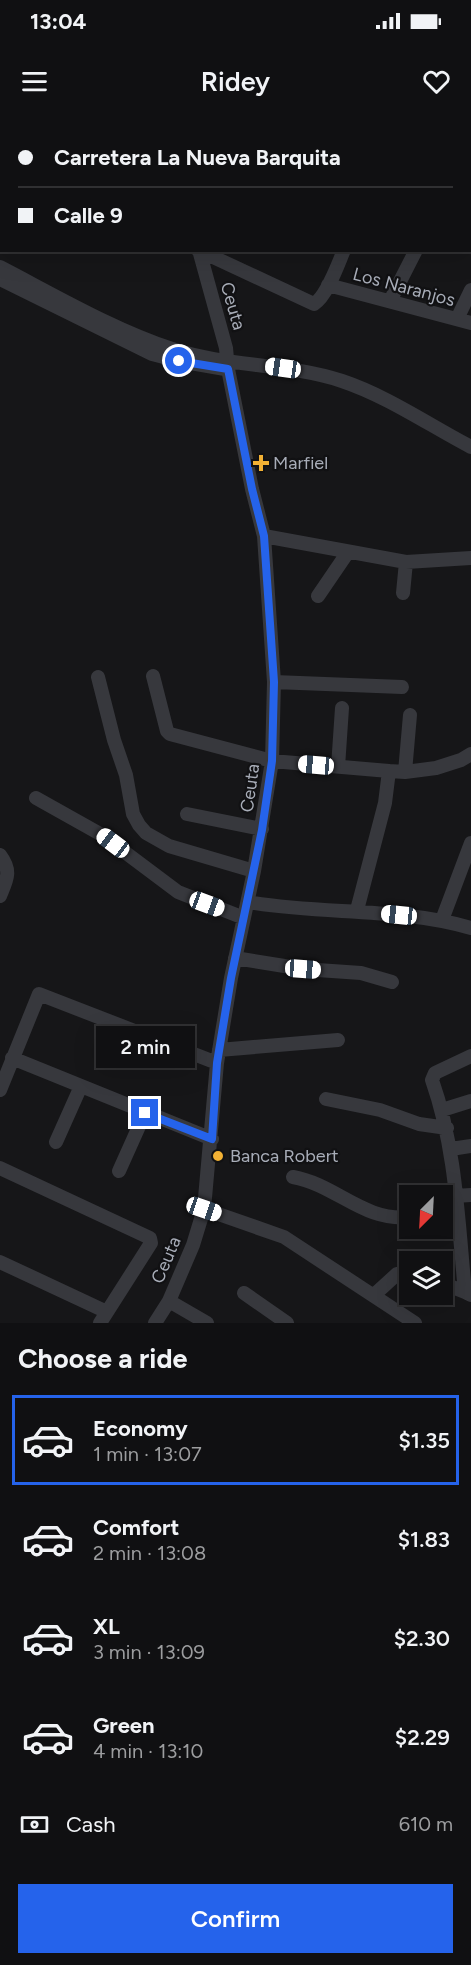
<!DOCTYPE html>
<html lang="en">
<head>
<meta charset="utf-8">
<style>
  :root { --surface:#101012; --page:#1e1e20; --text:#f1f3f6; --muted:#9c9d9f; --line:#303032; --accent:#2563eb }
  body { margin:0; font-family:Figtree,sans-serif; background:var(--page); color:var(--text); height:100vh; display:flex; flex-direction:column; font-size:22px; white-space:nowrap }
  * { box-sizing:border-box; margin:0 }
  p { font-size:20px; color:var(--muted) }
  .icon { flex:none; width:33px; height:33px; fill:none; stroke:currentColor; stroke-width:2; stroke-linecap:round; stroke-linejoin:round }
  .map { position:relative; height:1203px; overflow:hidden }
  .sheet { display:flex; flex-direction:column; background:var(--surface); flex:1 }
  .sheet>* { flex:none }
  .guide { position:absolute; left:0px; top:0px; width:471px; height:132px; box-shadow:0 6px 24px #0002,0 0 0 2px var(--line); display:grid; align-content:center; height:132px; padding:0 18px; background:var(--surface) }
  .needle { width:39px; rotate:204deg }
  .fabs { position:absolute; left:399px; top:1065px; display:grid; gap:12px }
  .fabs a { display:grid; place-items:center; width:54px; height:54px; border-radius:0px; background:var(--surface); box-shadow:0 6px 24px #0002,0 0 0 2px var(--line); font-size:30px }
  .end { position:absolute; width:27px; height:27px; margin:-14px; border:8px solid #2563eb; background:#fff; box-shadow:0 0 0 3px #fff }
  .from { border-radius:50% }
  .bubble { position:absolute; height:42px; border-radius:0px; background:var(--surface); box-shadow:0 6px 24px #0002,0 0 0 2px var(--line); font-size:20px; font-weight:600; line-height:42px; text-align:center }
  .car { position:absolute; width:18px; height:36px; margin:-18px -9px; border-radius:8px; box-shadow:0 0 4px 2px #0007; background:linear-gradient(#fff 24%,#345 0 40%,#fff 0 76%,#345 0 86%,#fff 0) }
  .guide b { display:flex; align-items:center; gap:21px; height:57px; font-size:22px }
  .guide b+b { border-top:2px solid var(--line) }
  .guide i { width:15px; height:15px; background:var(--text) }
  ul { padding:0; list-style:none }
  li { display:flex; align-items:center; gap:18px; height:90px; margin:0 12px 9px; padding:0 6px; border:3px solid transparent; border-radius:0px }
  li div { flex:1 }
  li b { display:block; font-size:22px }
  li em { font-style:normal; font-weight:600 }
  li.selected { border-color:var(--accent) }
  li>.icon { width:54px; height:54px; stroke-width:1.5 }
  h2 { padding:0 18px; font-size:27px; line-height:72px }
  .pay { display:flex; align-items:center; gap:15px; height:66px; padding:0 18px; font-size:22px }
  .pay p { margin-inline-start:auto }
  .button { display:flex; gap:12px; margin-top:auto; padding:12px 18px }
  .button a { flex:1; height:69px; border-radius:0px; background:var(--accent); color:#fff; font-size:24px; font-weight:600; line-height:69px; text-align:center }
  .status { display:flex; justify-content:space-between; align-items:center; height:42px; padding:0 30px; background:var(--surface); direction:ltr }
  .status svg { height:16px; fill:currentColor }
  header { display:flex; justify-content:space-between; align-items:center; height:78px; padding:0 18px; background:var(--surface); font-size:27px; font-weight:600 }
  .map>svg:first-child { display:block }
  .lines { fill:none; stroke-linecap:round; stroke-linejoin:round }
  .minor { stroke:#37383d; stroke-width:14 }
  .route { stroke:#2563eb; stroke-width:8 }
  .poi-dot { fill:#f2b134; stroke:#111113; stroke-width:2 }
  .labels { text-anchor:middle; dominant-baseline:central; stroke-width:4.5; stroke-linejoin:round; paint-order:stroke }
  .street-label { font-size:18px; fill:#a8adb8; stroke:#111113 }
  .poi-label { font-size:18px; fill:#a8adb8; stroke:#111113; text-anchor:start }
</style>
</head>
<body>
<div class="status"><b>13:04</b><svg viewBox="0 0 49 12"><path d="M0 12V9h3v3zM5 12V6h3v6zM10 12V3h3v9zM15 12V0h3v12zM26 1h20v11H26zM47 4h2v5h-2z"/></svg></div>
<header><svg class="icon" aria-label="menu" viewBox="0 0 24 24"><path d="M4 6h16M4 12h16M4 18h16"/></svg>Ridey<svg class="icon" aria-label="heart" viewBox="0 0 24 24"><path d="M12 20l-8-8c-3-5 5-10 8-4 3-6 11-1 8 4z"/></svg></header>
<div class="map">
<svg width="471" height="1203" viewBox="0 0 471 1203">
  <rect width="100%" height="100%" fill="#161618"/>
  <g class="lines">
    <path class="minor" d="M101 0 104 2
      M153 0V2
      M265 0 268 2
      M334 2V0
      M404 2 405 0
      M470 23 471 20
      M198 130 314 184C327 176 338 144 344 130
      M0 147C56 176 112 209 172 229 227 247 287 243 342 261 387 276 429 305 471 327
      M0 159 152 234 179 241 225 249
      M328 165 471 203
      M390 181 416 130
      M457 199 471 170
      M264 416 406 442 471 438
      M403 473 406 442
      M318 476 348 432
      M153 556 167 611 170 614 272 641 389 651 405 652 436 648 461 640 471 634
      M98 557 114 620 126 655 133 694 139 705 146 713 169 726 254 751
      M274 562 402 567
      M338 647 342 588
      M405 652 410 595
      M36 678 102 715 178 772 244 798
      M187 694 262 709
      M0 735C12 751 7 759 0 776
      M248 782C322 795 398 787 471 808
      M357 790 385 683 389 651
      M442 800 471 723
      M235 838 303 849 361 853 392 862
      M219 930 338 920
      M471 936 435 953 432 960C456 1028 458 1101 465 1172L471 1175
      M12 938 212 1019
      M0 970 39 874 217 943
      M326 979 380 990 419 1004 447 1008
      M442 990 471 981
      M56 1022 81 966
      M451 1029 471 1026
      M0 1048 150 1118 151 1123 100 1203
      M119 1051 145 993
      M293 1057C337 1065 363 1102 410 1097
      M455 1076 471 1075
      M204 1089 284 1117 415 1203
      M0 1142 107 1192
      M442 1163 465 1172
      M244 1173 287 1203
      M374 1175 397 1154 410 1151
      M169 1181 207 1203
      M155 1203 169 1181 193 1125 204 1089 217 943 231 858 254 751 272 641 274 562 264 416 252 369 228 249 226 228 199 130"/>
  </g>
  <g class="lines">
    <path class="route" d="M145 993 212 1019 217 943 231 858 262 710 272 641 273 602 274 562 264 416 252 369 228 249 179 241"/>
  </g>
  <g class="poi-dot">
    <path d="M258 334h6v6h6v6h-6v6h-6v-6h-6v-6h6z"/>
    <circle cx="218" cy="1036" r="6"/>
  </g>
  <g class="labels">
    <g class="street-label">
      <text transform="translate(404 167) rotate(15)">Los Naranjos</text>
      <text transform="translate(233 186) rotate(74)">Ceuta</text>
      <text transform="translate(250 668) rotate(-82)">Ceuta</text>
      <text transform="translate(166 1140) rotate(-67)">Ceuta</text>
    </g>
    <g class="poi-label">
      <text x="273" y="343">Marfiel</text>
      <text x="230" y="1036">Banca Robert</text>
    </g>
  </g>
</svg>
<div class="fabs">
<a><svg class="needle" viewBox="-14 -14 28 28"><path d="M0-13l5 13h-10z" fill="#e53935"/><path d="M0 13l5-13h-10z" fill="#9c9d9f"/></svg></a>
<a><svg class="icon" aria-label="layers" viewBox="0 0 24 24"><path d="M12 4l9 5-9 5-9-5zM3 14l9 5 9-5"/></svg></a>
</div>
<i class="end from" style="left:179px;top:241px"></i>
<i class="end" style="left:145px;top:993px"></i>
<div class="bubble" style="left:96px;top:906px;width:99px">2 min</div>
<i class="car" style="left:283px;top:248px;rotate:278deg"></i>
<i class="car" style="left:316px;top:645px;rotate:275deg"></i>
<i class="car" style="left:113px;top:723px;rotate:307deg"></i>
<i class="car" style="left:207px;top:784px;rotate:110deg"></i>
<i class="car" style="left:399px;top:795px;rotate:276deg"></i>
<i class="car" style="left:303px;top:849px;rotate:94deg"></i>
<i class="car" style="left:204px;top:1089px;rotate:109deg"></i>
<div class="guide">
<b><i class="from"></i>Carretera La Nueva Barquita</b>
<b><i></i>Calle 9</b>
</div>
</div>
<section class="sheet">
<h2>Choose a ride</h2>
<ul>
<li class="selected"><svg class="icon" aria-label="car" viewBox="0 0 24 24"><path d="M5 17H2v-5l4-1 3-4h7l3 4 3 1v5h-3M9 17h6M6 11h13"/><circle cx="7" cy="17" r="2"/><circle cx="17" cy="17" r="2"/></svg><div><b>Economy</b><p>1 min · 13:07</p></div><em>$1.35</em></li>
<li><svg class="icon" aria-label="car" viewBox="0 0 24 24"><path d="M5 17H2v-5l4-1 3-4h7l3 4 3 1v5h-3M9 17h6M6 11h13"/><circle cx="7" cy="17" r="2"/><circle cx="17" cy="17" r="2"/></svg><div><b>Comfort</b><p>2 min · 13:08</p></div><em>$1.83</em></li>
<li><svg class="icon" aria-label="car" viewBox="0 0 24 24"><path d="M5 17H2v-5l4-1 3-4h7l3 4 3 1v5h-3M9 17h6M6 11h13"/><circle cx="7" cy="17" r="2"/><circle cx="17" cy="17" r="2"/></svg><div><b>XL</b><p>3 min · 13:09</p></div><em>$2.30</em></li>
<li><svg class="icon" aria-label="car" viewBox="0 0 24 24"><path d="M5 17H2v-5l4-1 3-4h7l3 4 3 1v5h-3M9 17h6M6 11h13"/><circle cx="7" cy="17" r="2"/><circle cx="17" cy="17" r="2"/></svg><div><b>Green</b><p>4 min · 13:10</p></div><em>$2.29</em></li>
</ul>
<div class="pay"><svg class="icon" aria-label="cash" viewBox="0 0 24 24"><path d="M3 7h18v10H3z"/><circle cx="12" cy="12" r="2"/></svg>Cash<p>610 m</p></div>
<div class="button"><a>Confirm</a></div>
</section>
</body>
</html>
